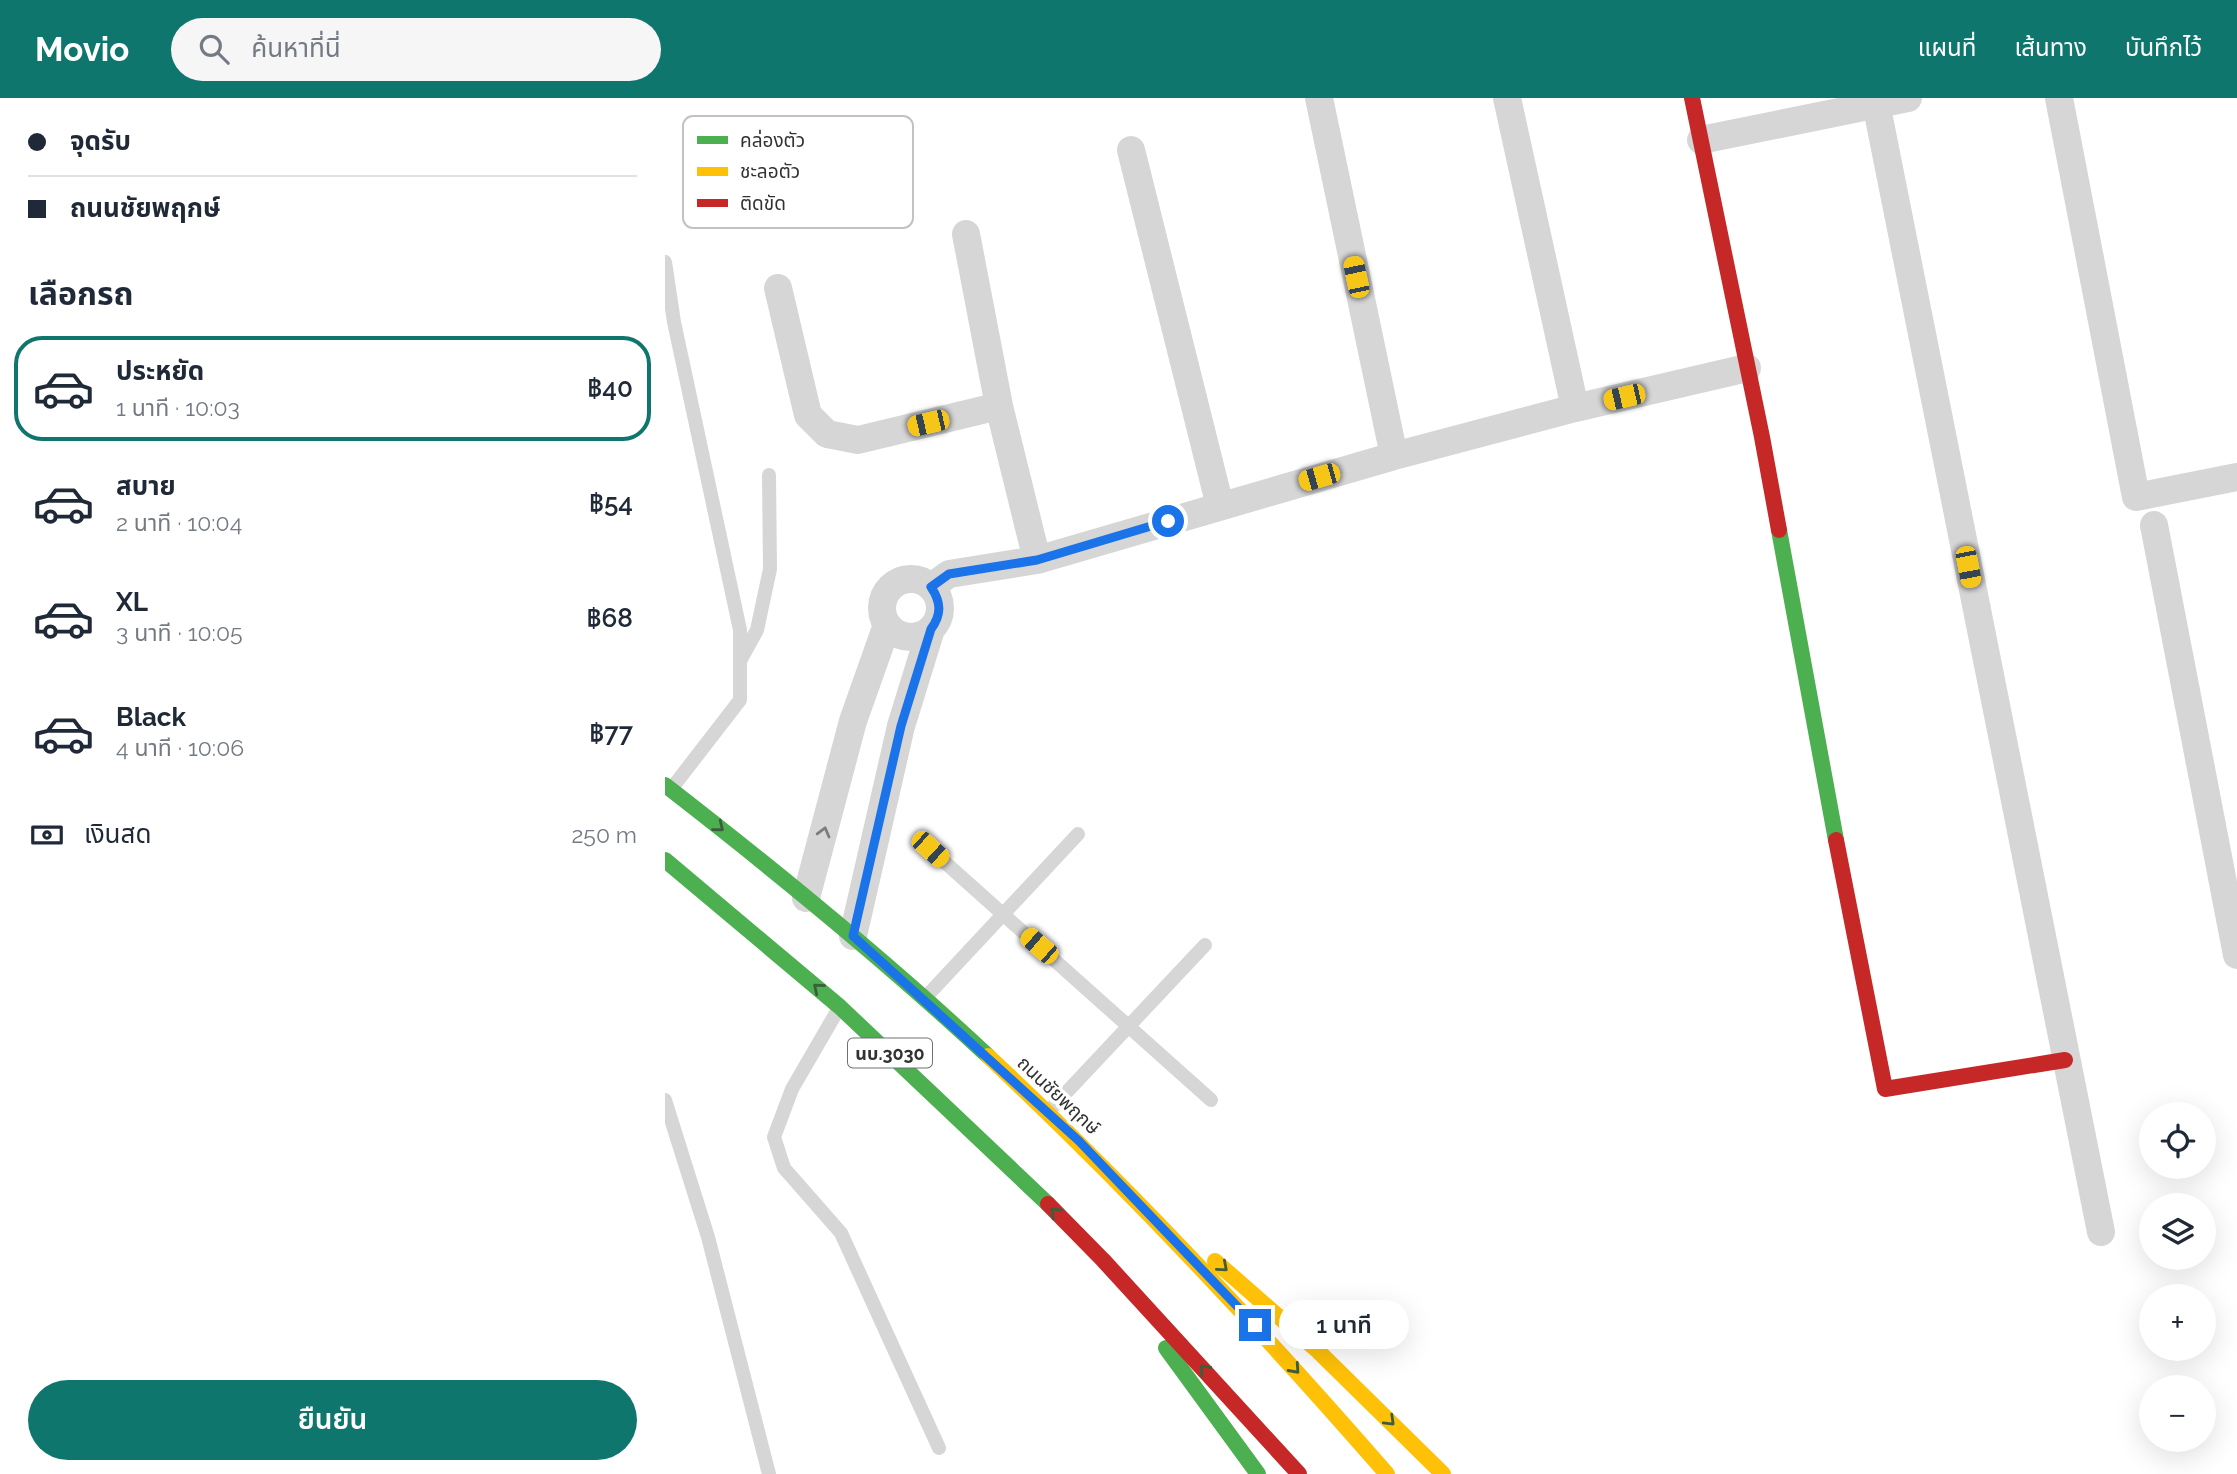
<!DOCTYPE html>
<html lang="th">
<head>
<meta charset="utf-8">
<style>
  :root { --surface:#fff; --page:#f6f6f7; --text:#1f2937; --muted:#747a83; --line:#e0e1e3; --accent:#0f766e }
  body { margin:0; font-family:Raleway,"Noto Sans Thai",sans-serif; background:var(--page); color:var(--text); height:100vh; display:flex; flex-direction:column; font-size:26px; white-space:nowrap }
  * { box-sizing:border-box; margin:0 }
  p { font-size:23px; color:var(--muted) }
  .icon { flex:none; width:38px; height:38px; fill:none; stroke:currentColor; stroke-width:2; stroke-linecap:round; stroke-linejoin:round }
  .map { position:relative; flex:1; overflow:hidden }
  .side { display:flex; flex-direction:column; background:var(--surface); width:665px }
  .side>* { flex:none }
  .banner { display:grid; align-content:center; height:154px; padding:0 28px; background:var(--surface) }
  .fabs { position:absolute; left:1474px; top:1004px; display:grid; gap:14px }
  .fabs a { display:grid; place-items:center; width:77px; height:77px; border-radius:50%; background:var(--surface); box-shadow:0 7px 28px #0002; font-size:35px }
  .end { position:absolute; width:32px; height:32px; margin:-16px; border:9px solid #1a73e8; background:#fff; box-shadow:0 0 0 4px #fff }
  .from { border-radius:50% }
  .bubble { position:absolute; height:49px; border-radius:24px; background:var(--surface); box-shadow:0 7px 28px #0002; font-size:23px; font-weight:600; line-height:49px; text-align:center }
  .car { position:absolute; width:21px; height:42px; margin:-21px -10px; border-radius:9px; box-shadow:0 0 5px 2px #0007; background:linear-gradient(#f5c518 24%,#345 0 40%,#f5c518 0 76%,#345 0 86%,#f5c518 0) }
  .banner b { display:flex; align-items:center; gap:24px; height:66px; font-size:26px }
  .banner b+b { border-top:2px solid var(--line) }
  .banner i { width:18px; height:18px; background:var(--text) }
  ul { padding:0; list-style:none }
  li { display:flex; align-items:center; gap:21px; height:105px; margin:0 14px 10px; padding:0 14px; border:4px solid transparent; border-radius:28px }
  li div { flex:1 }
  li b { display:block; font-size:26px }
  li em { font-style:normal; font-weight:600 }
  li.selected { border-color:var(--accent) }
  li>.icon { width:63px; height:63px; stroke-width:1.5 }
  h2 { padding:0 28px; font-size:32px; line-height:84px }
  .pay { display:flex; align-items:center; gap:18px; height:77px; padding:0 28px; font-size:26px }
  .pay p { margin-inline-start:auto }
  .button { display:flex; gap:14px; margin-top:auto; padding:14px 28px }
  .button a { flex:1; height:80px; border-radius:42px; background:var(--accent); color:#fff; font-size:28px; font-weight:600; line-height:80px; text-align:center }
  header { display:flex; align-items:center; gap:42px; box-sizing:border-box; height:98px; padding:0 35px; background:var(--accent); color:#fff }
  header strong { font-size:33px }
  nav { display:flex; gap:38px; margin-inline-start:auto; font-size:24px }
  .search { width:490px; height:63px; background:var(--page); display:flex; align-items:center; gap:18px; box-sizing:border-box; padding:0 24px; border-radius:38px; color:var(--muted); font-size:26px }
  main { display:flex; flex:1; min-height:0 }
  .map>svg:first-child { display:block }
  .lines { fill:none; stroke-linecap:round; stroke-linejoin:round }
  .lane { stroke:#d6d6d6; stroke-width:14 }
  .street { stroke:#d6d6d6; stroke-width:28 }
  .fast { stroke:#4caf50; stroke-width:16 }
  .slow { stroke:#ffc107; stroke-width:16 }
  .jam { stroke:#c62828; stroke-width:16 }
  .oneway { stroke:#3b5e3c }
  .oneway2 { stroke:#7c7c7c }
  .route { stroke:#1a73e8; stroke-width:9 }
  .labels { text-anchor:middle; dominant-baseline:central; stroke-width:7; stroke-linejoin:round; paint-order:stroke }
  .shield { fill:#fff; stroke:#707070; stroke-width:2 }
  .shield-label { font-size:18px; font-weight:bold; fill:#323232 }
  .street-label { font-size:19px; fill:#323232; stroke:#fff }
  .key { fill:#fff; stroke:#c2c2c2; stroke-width:2 }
  .key-label { font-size:19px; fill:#323232 }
</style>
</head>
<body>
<header>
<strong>Movio</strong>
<div class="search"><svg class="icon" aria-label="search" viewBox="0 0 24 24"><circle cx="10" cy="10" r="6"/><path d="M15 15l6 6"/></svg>ค้นหาที่นี่</div>
<nav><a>แผนที่</a><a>เส้นทาง</a><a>บันทึกไว้</a></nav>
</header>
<main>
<section class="side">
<div class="banner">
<b><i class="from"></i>จุดรับ</b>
<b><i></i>ถนนชัยพฤกษ์</b>
</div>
<h2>เลือกรถ</h2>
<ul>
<li class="selected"><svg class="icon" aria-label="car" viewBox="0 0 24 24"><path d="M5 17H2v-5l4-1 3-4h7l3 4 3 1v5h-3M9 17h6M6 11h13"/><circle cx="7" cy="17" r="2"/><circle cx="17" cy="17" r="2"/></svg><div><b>ประหยัด</b><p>1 นาที · 10:03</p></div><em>฿40</em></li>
<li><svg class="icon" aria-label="car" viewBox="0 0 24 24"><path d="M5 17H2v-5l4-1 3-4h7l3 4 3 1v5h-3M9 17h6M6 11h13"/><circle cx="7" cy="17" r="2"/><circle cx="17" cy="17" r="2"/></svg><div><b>สบาย</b><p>2 นาที · 10:04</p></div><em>฿54</em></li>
<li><svg class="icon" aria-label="car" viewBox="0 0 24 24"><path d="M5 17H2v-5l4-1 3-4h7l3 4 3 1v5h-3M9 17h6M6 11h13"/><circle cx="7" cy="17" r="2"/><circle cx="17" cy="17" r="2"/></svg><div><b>XL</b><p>3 นาที · 10:05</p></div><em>฿68</em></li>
<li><svg class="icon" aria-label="car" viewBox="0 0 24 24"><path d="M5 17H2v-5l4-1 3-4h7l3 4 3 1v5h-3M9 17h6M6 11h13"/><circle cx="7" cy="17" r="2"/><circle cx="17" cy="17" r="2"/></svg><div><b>Black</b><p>4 นาที · 10:06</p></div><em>฿77</em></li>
</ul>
<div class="pay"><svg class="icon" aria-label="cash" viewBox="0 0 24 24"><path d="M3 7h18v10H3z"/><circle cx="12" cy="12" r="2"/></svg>เงินสด<p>250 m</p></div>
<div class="button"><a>ยืนยัน</a></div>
</section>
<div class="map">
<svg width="1572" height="1376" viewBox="0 0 1572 1376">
  <rect width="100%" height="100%" fill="#fff"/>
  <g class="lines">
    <path class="lane" d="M0 164 9 224 75 532V602L7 690
      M76 561 92 532 105 471 104 377
      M265 751 546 1002
      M260 900 413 736
      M174 910 127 991 109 1039 119 1070 176 1135 274 1350
      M0 1002 43 1139 104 1376
      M383 1014 540 847"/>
    <path class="street" d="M654 0 729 358
      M842 0 910 310
      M1210 0 1436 1134
      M1394 0 1471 399 1572 379
      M1036 42 1243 0
      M466 52 555 408
      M301 136 334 308 372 462
      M113 190 143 317 162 336 193 342 334 308
      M1489 427 1572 857
      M217 510a29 29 0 1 1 58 0a29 29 0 1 1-58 0Z
      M266 489 284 476 372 462 729 358 910 310 1082 270
      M141 800 188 623 222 527
      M188 838 236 628 266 531"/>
    <path class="fast" d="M1114 432 1171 742
      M0 687C111 773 220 862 323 958
      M0 762 175 909 383 1106
      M501 1250 593 1376"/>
    <path class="slow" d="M323 958C464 1090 595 1230 722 1376
      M550 1163 653 1253 778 1376"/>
    <path class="jam" d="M1027 0 1097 339 1114 432
      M1171 742 1220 991 1400 962
      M383 1106 438 1162 634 1376"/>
  </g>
  <defs><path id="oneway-chevron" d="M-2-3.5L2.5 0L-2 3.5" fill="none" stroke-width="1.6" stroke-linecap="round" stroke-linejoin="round" transform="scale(1.75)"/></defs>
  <g class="oneway">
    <use href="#oneway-chevron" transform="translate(54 729) rotate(39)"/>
    <use href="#oneway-chevron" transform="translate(153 890) rotate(-140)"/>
    <use href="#oneway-chevron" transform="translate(390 1114) rotate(-135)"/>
    <use href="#oneway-chevron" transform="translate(558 1169) rotate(41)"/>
    <use href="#oneway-chevron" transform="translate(539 1271) rotate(-133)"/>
    <use href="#oneway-chevron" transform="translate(630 1271) rotate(48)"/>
    <use href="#oneway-chevron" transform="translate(725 1323) rotate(44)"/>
  </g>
  <use class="oneway2" href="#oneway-chevron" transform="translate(159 734) rotate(-75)"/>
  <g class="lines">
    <path class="route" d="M503 423 372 462 284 476 266 489C276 504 277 516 266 531L236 628 188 838 414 1043 590 1227"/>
  </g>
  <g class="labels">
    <rect class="shield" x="183" y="940.5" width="84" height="29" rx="5"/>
    <g class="shield-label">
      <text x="225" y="955">นบ.3030</text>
    </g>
    <g class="street-label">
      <text transform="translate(394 997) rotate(43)">ถนนชัยพฤกษ์</text>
    </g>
  </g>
  <rect x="18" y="18" width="230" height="112" rx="10" class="key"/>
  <rect x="32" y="38" width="31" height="8" fill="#4caf50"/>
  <rect x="32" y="69" width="31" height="9" fill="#ffc107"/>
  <rect x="32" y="101" width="31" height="8" fill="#c62828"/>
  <g class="key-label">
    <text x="75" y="49">คล่องตัว</text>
    <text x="75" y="80">ชะลอตัว</text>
    <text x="75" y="112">ติดขัด</text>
  </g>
</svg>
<div class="fabs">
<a><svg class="icon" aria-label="locate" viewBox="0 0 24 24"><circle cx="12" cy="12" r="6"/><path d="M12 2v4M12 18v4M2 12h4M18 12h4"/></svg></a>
<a><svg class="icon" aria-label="layers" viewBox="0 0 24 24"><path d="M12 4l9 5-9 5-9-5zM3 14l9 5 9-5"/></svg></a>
<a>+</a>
<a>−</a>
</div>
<i class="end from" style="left:503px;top:423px"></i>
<i class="end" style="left:590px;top:1227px"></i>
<div class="bubble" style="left:614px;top:1202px;width:130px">1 นาที</div>
<i class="car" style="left:691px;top:179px;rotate:348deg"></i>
<i class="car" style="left:959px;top:299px;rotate:257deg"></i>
<i class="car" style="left:263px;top:325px;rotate:257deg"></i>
<i class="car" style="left:654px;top:379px;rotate:254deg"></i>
<i class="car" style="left:1303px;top:469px;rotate:169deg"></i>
<i class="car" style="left:265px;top:751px;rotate:132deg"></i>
<i class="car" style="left:374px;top:848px;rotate:311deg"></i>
</div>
</main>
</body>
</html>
